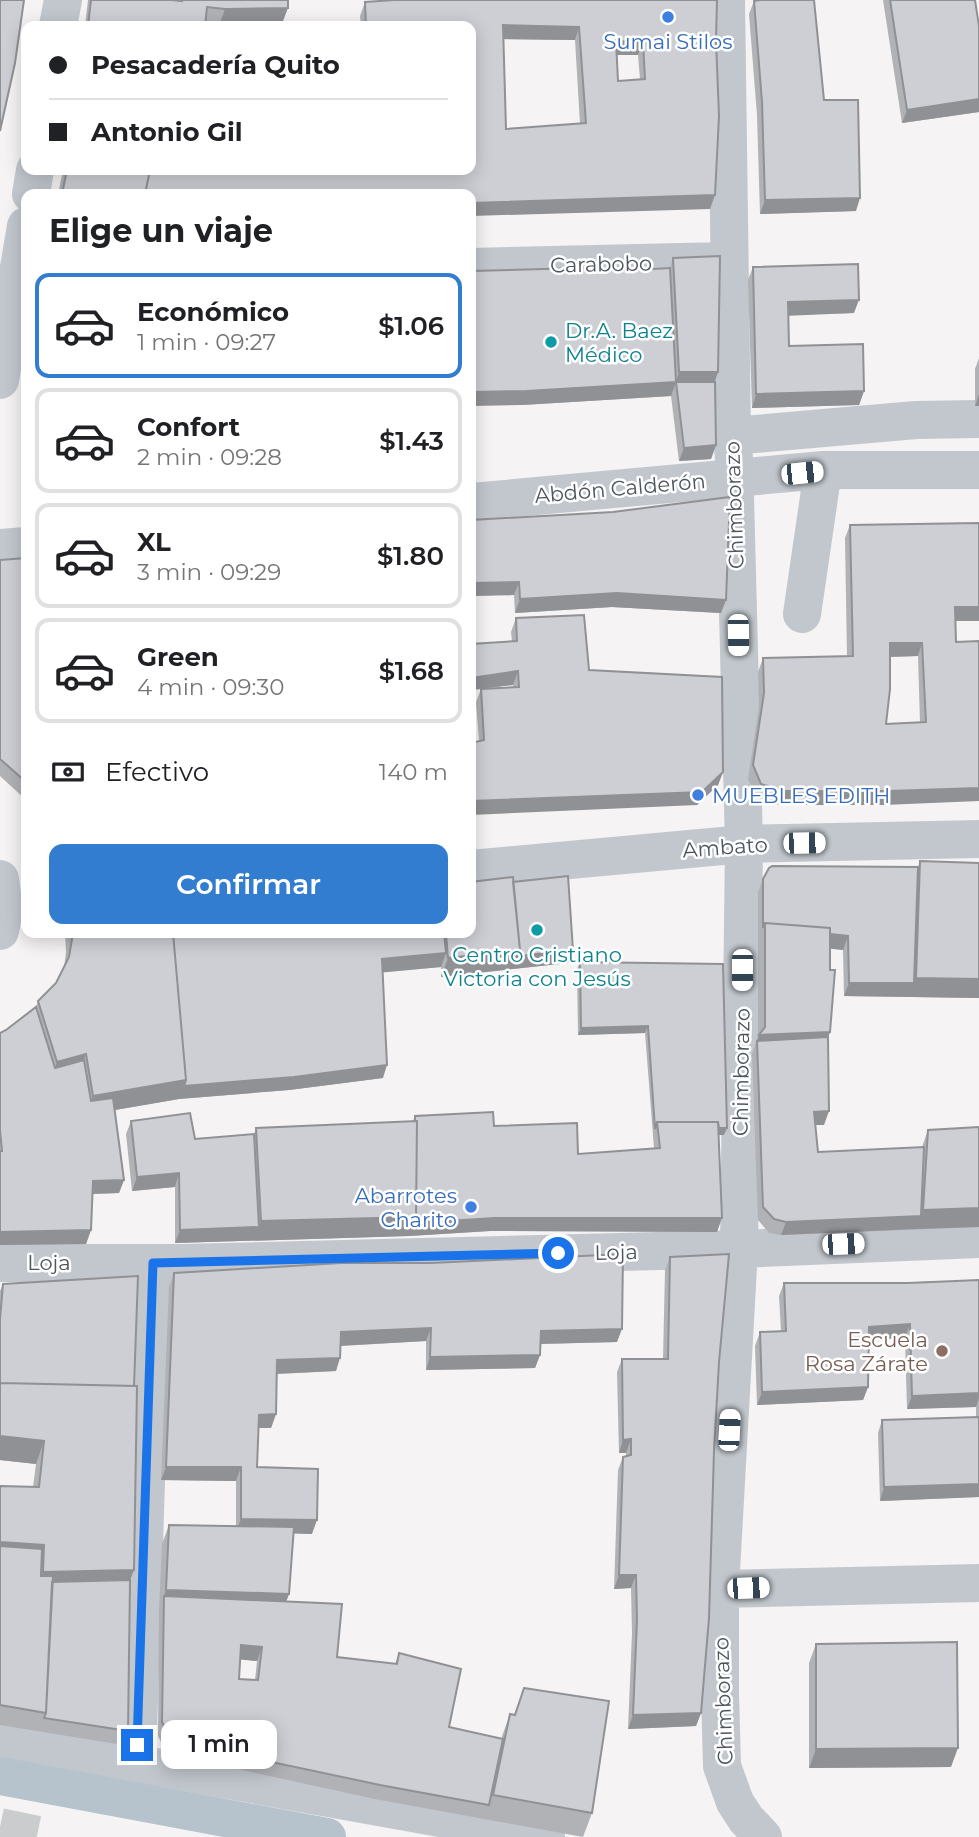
<!DOCTYPE html>
<html lang="es">
<head>
<meta charset="utf-8">
<style>
  :root { --surface:#fff; --page:#f6f6f6; --text:#202124; --muted:#757577; --line:#e0e0e0; --accent:#327dcf }
  body { margin:0; font-family:Montserrat,sans-serif; background:var(--page); color:var(--text); height:100vh; display:flex; flex-direction:column; font-size:26px; white-space:nowrap }
  * { box-sizing:border-box; margin:0 }
  p { font-size:23px; color:var(--muted) }
  .icon { flex:none; width:38px; height:38px; fill:none; stroke:currentColor; stroke-width:2; stroke-linecap:round; stroke-linejoin:round }
  .map { position:relative; flex:1; overflow:hidden }
  .drawer { position:absolute; left:21px; top:189px; width:455px; height:749px; display:flex; flex-direction:column; background:var(--surface); border-radius:14px; box-shadow:0 4px 18px #0003 }
  .drawer>* { flex:none }
  .guide { position:absolute; left:21px; top:21px; width:455px; height:154px; border-radius:14px; box-shadow:0 4px 18px #0003; display:grid; align-content:center; height:154px; padding:0 28px; background:var(--surface) }
  .end { position:absolute; width:32px; height:32px; margin:-16px; border:9px solid #1a73e8; background:#fff; box-shadow:0 0 0 4px #fff }
  .from { border-radius:50% }
  .bubble { position:absolute; height:49px; border-radius:14px; background:var(--surface); box-shadow:0 4px 18px #0003; font-size:23px; font-weight:600; line-height:49px; text-align:center }
  .car { position:absolute; width:21px; height:42px; margin:-21px -10px; border-radius:9px; box-shadow:0 0 5px 2px #0007; background:linear-gradient(#fff 24%,#345 0 40%,#fff 0 76%,#345 0 86%,#fff 0) }
  .guide b { display:flex; align-items:center; gap:24px; height:66px; font-size:26px }
  .guide b+b { border-top:2px solid var(--line) }
  .guide i { width:18px; height:18px; background:var(--text) }
  ul { padding:0; list-style:none }
  li { display:flex; align-items:center; gap:21px; height:105px; margin:0 14px 10px; padding:0 14px; border:4px solid var(--line); border-radius:14px }
  li div { flex:1 }
  li b { display:block; font-size:26px }
  li em { font-style:normal; font-weight:600 }
  li.current { border-color:var(--accent) }
  li>.icon { width:63px; height:63px; stroke-width:1.5 }
  h2 { padding:0 28px; font-size:32px; line-height:84px }
  .pay { display:flex; align-items:center; gap:18px; height:77px; padding:0 28px; font-size:26px }
  .pay p { margin-inline-start:auto }
  .action { display:flex; gap:14px; margin-top:auto; padding:14px 28px }
  .action a { flex:1; height:80px; border-radius:14px; background:var(--accent); color:#fff; font-size:28px; font-weight:600; line-height:80px; text-align:center }
  .map>svg:first-child { display:block }
  .lines { fill:none; stroke-linecap:round; stroke-linejoin:round }
  .major-tunnel { stroke:#cbccce; stroke-width:38; stroke-dasharray:38 19; stroke-linecap:butt }
  .minor { stroke:#c1c7cd; stroke-width:38 }
  .major { stroke:#b6c3cd; stroke-width:38 }
  .wall { fill:#b0b2b6; fill-rule:evenodd }
  .shaded-wall { fill:#909194 }
  .building { fill:#cdcfd4; stroke:#909194; stroke-width:2; fill-rule:evenodd }
  .route { stroke:#1a73e8; stroke-width:9 }
  .shop-dot { fill:#3f7fe0; stroke:#fff; stroke-width:2.5 }
  .culture-dot { fill:#0f9aa8; stroke:#fff; stroke-width:2.5 }
  .education-dot { fill:#8d6e63; stroke:#fff; stroke-width:2.5 }
  .labels { text-anchor:middle; dominant-baseline:central; stroke-width:5; stroke-linejoin:round; paint-order:stroke }
  .shop-label { font-size:21px; fill:#366cbe; stroke:#fff }
  .street-label { font-size:21px; fill:#4d565e; stroke:#fff }
  .culture-label { font-size:21px; fill:#0d838f; stroke:#fff; text-anchor:start }
  .education-label { font-size:21px; fill:#785e54; stroke:#fff; text-anchor:end }
</style>
</head>
<body>
<div class="map">
<svg width="979" height="1837" viewBox="0 0 979 1837">
  <rect width="100%" height="100%" fill="#f5f3f3"/>
  <g class="lines">
    <path class="major-tunnel" d="M0 1827 48 1837"/>
    <path class="minor" d="M726 0 732 436 734 458 744 844 739 1249 720 1589V1693L722 1766 735 1802 746 1819 763 1837
      M58 26 63 0
      M31 194 35 170
      M471 267 724 261
      M0 380 26 226
      M732 436 916 420 979 419
      M471 502 823 470H979
      M0 548 26 546
      M802 614 823 470
      M471 869 744 844 979 839
      M0 879 4 910 0 931
      M0 1263H182L739 1249 979 1239
      M720 1589 979 1583
      M0 1739 546 1837
      M137 1763 153 1263"/>
    <path class="major" d="M0 1776 327 1837"/>
  </g>
  <path class="wall" d="M88 0 175 1 288 0 283 21 220 23 206 21 205 26H85Z
    M389 0H717L710 209 471 194H58L63 170H471V26H361L360 16 365 2ZM503 39 575 40 580 124 506 129ZM616 55H638L640 79 618 81Z
    M883 0H975L979 26V112L902 123Z
    M754 1 824 100 856 211 760 214 757 115 749 14Z
    M673 258 715 382 716 445 711 459 679 461 671 396 522 405 617 271 670 268Z
    M753 267 854 313 789 315V346L864 391 859 405 752 408 748 280Z
    M979 358V406H975V369Z
    M471 520 721 613 612 607 515 613 514 595 472 596 471 604Z
    M979 523V621H955L956 642 979 641 883 805H779L756 797 748 779 759 706 758 672 763 658 847 656 845 538 850 525ZM918 656 920 723 886 724 890 657Z
    M26 558V800L0 776V560Z
    M516 618 589 670 723 772 718 785 697 805 479 741 476 702 481 689 471 690V644L512 641 511 632ZM513 685V687L486 688Z
    M920 861 979 863V998L844 996 843 950 830 948V1032L828 1038 824 1125H815L818 1152 922 1147 928 1130 979 1227 781 1235 769 1233 758 1220 752 1054 758 1036V892L763 879 918 867Z
    M513 882 573 950 568 963 441 977V967L383 972V1078L289 1090 179 1099 115 1110 124 1180 119 1193 92 1194 91 1230 86 1244 0 1245V1033L6 1030 36 1007 38 1001 56 983 64 968 66 952 65 933H471Z
    M580 962 723 964 724 1135H719L717 1232 490 1231 409 1236 175 1243V1187L132 1191 126 1134 131 1121 195 1139 254 1134 256 1128 413 1121 415 1116 494 1126 578 1154 654 1148 645 1033 578 1035 577 969Z
    M670 1257 719 1362 701 1713 696 1726 628 1729 632 1633 631 1588 614 1589 618 1470 623 1457 626 1456V1453H619L617 1372 622 1359H663L665 1270Z
    M174 1273 617 1342 540 1344V1355L535 1368 426 1370V1341L341 1346 336 1371 277 1374 276 1414 271 1428H258L257 1467 312 1534 294 1533 289 1594 286 1601 337 1657 395 1664 399 1653 449 1727 501 1739 510 1714 514 1715 524 1688 592 1813 583 1837 375 1799 173 1755 164 1748 158 1736 159 1609 162 1544 169 1525 236 1526V1481L161 1480 169 1287ZM240 1659 257 1661 255 1680 239 1679Z
    M979 1280V1497L880 1501 878 1433 882 1420 976 1417V1407L907 1409 905 1338 869 1340 868 1387 863 1400 757 1405 755 1346 760 1332 781 1331 779 1296 784 1283H908Z
    M3 1284 134 1386 128 1731 123 1745 0 1725V1486L33 1487 36 1464 0 1460V1291Z
    M816 1644 951 1767 809 1768V1663Z"/>
  <path class="shaded-wall" d="M288 8 283 21 220 23 225 9Z
    M503 25 579 27 575 40 498 39Z
    M616 41 643 42 638 55H611Z
    M979 99V112L902 123 907 110Z
    M715 195 710 209 471 216V203Z
    M860 198 856 211 760 214 765 200Z
    M859 300 854 313 783 316 788 302Z
    M679 372H718L710 396 676 382 671 396 522 405 471 406V392L676 382Z
    M864 391 859 405 752 408 756 394Z
    M979 394V406H975Z
    M716 445 711 459 679 461 684 448Z
    M519 582 514 595 471 596 472 583Z
    M617 593 726 600 721 613 612 607 515 613 520 599Z
    M955 607H979V621H950Z
    M890 643H922L918 656 885 657Z
    M518 671 513 685 471 690V678Z
    M723 772 718 785 697 805 471 815V801Z
    M979 788V801L883 805H779L784 791Z
    M765 928 848 936 843 950 765 942Z
    M520 950 513 969 441 977 448 958Z
    M573 950 568 963 513 969 518 956Z
    M446 953 441 967 377 973 382 959Z
    M916 978 979 979V998L844 996 849 983H914Z
    M648 1026 645 1033 578 1035 581 1028Z
    M830 1032 823 1051 757 1041 759 1035Z
    M86 1054 79 1073 50 1081 57 1062Z
    M387 1065 383 1078 289 1090 179 1099 86 1115 93 1096 186 1080Z
    M829 1111 824 1125H809L814 1112Z
    M727 1128 724 1135 659 1136 658 1129Z
    M179 1173 175 1187 132 1191 137 1177Z
    M124 1180 119 1193 88 1194 93 1181Z
    M979 1208V1227L916 1229 923 1210Z
    M921 1216 916 1229 781 1235 786 1222Z
    M416 1217 495 1218H722L717 1232 490 1231 409 1236 175 1243 180 1230 259 1227 261 1221Z
    M91 1230 86 1244 0 1245V1232Z
    M910 1324 905 1338 864 1340 869 1327Z
    M431 1328 426 1341 336 1346 341 1332Z
    M622 1329 617 1342 536 1344 541 1331Z
    M540 1355 535 1368 426 1370 430 1357Z
    M340 1358 336 1371 272 1374 277 1360Z
    M868 1387 863 1400 757 1405 762 1392Z
    M979 1393V1398L976 1407 907 1409 912 1396Z
    M276 1414 271 1428H254L259 1415Z
    M0 1436 44 1441 36 1464 0 1460Z
    M631 1439 626 1453H619L623 1440Z
    M166 1467H241L236 1481 161 1480Z
    M979 1484V1497L880 1501 884 1487Z
    M241 1519 317 1520 312 1534 236 1532Z
    M0 1542 44 1545 36 1568 0 1566Z
    M134 1570 125 1593 34 1595 43 1572Z
    M619 1575H636L631 1588 614 1589Z
    M166 1590 289 1594 282 1613 164 1596Z
    M241 1645 262 1647 257 1661 236 1659Z
    M701 1713 696 1726 628 1729 633 1715Z
    M958 1748 951 1767 809 1768 816 1749Z"/>
  <path class="building" d="M0 0H24L15 63 0 131Z
    M91 0H171L181 1 180 0H288V8L225 9 207 7 205 26H88Z
    M394 0H717L716 41 719 116 715 195 471 203V194H145L150 170H471V26H366L365 2ZM503 25 579 27 586 123 506 129ZM616 41 643 42 645 79 618 81Z
    M760 0H814L824 100H858L860 198 765 200 762 102 754 1Z
    M890 0H975L979 26V99L907 110Z
    M67 170H150L145 194H62Z
    M720 256 718 372H679L673 258Z
    M858 264 859 300 788 302 789 346 863 344 864 391 756 394 753 267Z
    M580 268 617 271 670 268 676 382 527 391 471 392V271Z
    M676 382H715L716 445 684 448Z
    M730 497 726 600 617 593 520 599 519 582 472 583V600H471V520L613 512Z
    M979 523V607H955L956 642 979 641V788L888 791H784L761 784 753 765 764 693 763 658 853 656 850 525ZM890 643H922L926 722 886 724 890 689Z
    M26 558V782L0 759V560Z
    M584 615 589 670 722 677 723 772 702 792 471 801V743L484 740 481 689 519 687 518 671 471 678V644L517 641 516 618Z
    M920 861 979 863V979L916 978Z
    M772 866 918 867 914 983H849L848 936 830 934V928L765 923 763 928V879L769 868Z
    M568 876 573 950 518 956 520 950 513 882Z
    M513 877 520 950 448 958 446 933H471V882Z
    M765 923 830 928V970H835L830 1032 759 1035 765 1027Z
    M73 933H173L186 1080 93 1096 86 1054 57 1062 38 1001 56 983 69 957Z
    M173 933H444L446 953 382 959 387 1065 294 1077 184 1086 186 1080Z
    M580 962 723 964 727 1128H719L718 1122H657L655 1129 648 1026 581 1028Z
    M36 1007 55 1068 84 1060 91 1101 113 1098 124 1180 93 1181 91 1230 0 1232V1151H2L0 1130V1033L6 1030Z
    M828 1037 829 1111 814 1112 818 1152 924 1147 921 1216 786 1222 774 1219 763 1207 757 1041Z
    M493 1112 494 1126 577 1123 578 1154 660 1148 657 1122H718L722 1218H495L414 1223 416 1217 417 1121H415V1116Z
    M190 1113 195 1139 254 1134 259 1227 180 1230 179 1173 137 1177 131 1121Z
    M417 1121 416 1217 261 1221 256 1128Z
    M979 1127V1208L923 1210 928 1130Z
    M623 1254 622 1329 541 1331 540 1355 430 1357 431 1328 341 1332 340 1358 277 1360 276 1414 259 1415 257 1467 318 1469 317 1520 241 1519V1467H166L174 1273 341 1263H431Z
    M729 1254 719 1362 714 1451 709 1618 701 1713 633 1715 637 1620 636 1575H619L623 1457 631 1455V1439L623 1440 622 1359H668L670 1257Z
    M138 1276 134 1386 0 1383V1319L3 1284Z
    M979 1280V1393L912 1396 910 1324 869 1327 868 1387 762 1392 760 1332 786 1331 784 1283H908Z
    M0 1383 137 1386 134 1570 43 1572 44 1545 0 1542V1486L39 1487 44 1441 0 1436Z
    M979 1417V1484L884 1487 882 1420Z
    M169 1525 294 1527 289 1594 166 1590Z
    M0 1546 42 1549 41 1576H53L46 1713 0 1705Z
    M130 1580 128 1731 44 1718 46 1713 52 1582Z
    M164 1596 342 1604 337 1657 397 1664 399 1653 461 1669 449 1727 503 1739 489 1805 380 1785 178 1742 169 1735 162 1722ZM241 1645 262 1647 258 1680 239 1679Z
    M957 1642 958 1748 816 1749V1644Z
    M524 1688 609 1701 592 1813 493 1795 510 1714 515 1715Z"/>
  <g class="lines">
    <path class="route" d="M137 1745 153 1263 558 1253"/>
  </g>
  <g class="shop-dot">
    <circle cx="668" cy="17" r="7"/>
    <circle cx="698" cy="795" r="7"/>
    <circle cx="471" cy="1207" r="7"/>
  </g>
  <g class="culture-dot">
    <circle cx="551" cy="342" r="7"/>
    <circle cx="537" cy="930" r="7"/>
  </g>
  <circle class="education-dot" cx="942" cy="1351" r="7"/>
  <g class="labels">
    <g class="shop-label">
      <text x="668" y="41">Sumai Stilos</text>
      <text x="712" y="795" text-anchor="start">MUEBLES EDITH</text>
      <text x="457" y="1195" text-anchor="end">Abarrotes<tspan x="457" dy="24">Charito</tspan></text>
    </g>
    <g class="street-label">
      <text transform="translate(601 264) rotate(-1)">Carabobo</text>
      <text transform="translate(620 488) rotate(-5)">Abdón Calderón</text>
      <text transform="translate(734 505) rotate(-92)">Chimborazo</text>
      <text transform="translate(725 847) rotate(-4)">Ambato</text>
      <text transform="translate(741 1072) rotate(-89)">Chimborazo</text>
      <text transform="translate(616 1252) rotate(-1)">Loja</text>
      <text x="49" y="1262">Loja</text>
      <text transform="translate(723 1701) rotate(-92)">Chimborazo</text>
    </g>
    <g class="culture-label">
      <text x="565" y="330">Dr.A. Baez<tspan x="565" dy="24">Médico</tspan></text>
      <text x="537" y="954" text-anchor="middle">Centro Cristiano<tspan x="537" dy="24">Victoria con Jesús</tspan></text>
    </g>
    <g class="education-label">
      <text x="928" y="1339">Escuela<tspan x="928" dy="24">Rosa Zárate</tspan></text>
    </g>
  </g>
</svg>
<i class="end from" style="left:558px;top:1253px"></i>
<i class="end" style="left:137px;top:1745px"></i>
<div class="bubble" style="left:161px;top:1720px;width:116px">1 min</div>
<i class="car" style="left:802px;top:473px;rotate:84deg"></i>
<i class="car" style="left:738px;top:635px;rotate:179deg"></i>
<i class="car" style="left:804px;top:843px;rotate:89deg"></i>
<i class="car" style="left:742px;top:970px;rotate:180deg"></i>
<i class="car" style="left:843px;top:1244px;rotate:88deg"></i>
<i class="car" style="left:729px;top:1430px;rotate:3deg"></i>
<i class="car" style="left:748px;top:1588px;rotate:88deg"></i>
<div class="guide">
<b><i class="from"></i>Pesacadería Quito</b>
<b><i></i>Antonio Gil</b>
</div>
<section class="drawer">
<h2>Elige un viaje</h2>
<ul>
<li class="current"><svg class="icon" aria-label="car" viewBox="0 0 24 24"><path d="M5 17H2v-5l4-1 3-4h7l3 4 3 1v5h-3M9 17h6M6 11h13"/><circle cx="7" cy="17" r="2"/><circle cx="17" cy="17" r="2"/></svg><div><b>Económico</b><p>1 min · 09:27</p></div><em>$1.06</em></li>
<li><svg class="icon" aria-label="car" viewBox="0 0 24 24"><path d="M5 17H2v-5l4-1 3-4h7l3 4 3 1v5h-3M9 17h6M6 11h13"/><circle cx="7" cy="17" r="2"/><circle cx="17" cy="17" r="2"/></svg><div><b>Confort</b><p>2 min · 09:28</p></div><em>$1.43</em></li>
<li><svg class="icon" aria-label="car" viewBox="0 0 24 24"><path d="M5 17H2v-5l4-1 3-4h7l3 4 3 1v5h-3M9 17h6M6 11h13"/><circle cx="7" cy="17" r="2"/><circle cx="17" cy="17" r="2"/></svg><div><b>XL</b><p>3 min · 09:29</p></div><em>$1.80</em></li>
<li><svg class="icon" aria-label="car" viewBox="0 0 24 24"><path d="M5 17H2v-5l4-1 3-4h7l3 4 3 1v5h-3M9 17h6M6 11h13"/><circle cx="7" cy="17" r="2"/><circle cx="17" cy="17" r="2"/></svg><div><b>Green</b><p>4 min · 09:30</p></div><em>$1.68</em></li>
</ul>
<div class="pay"><svg class="icon" aria-label="cash" viewBox="0 0 24 24"><path d="M3 7h18v10H3z"/><circle cx="12" cy="12" r="2"/></svg>Efectivo<p>140 m</p></div>
<div class="action"><a>Confirmar</a></div>
</section>
</div>
</body>
</html>
